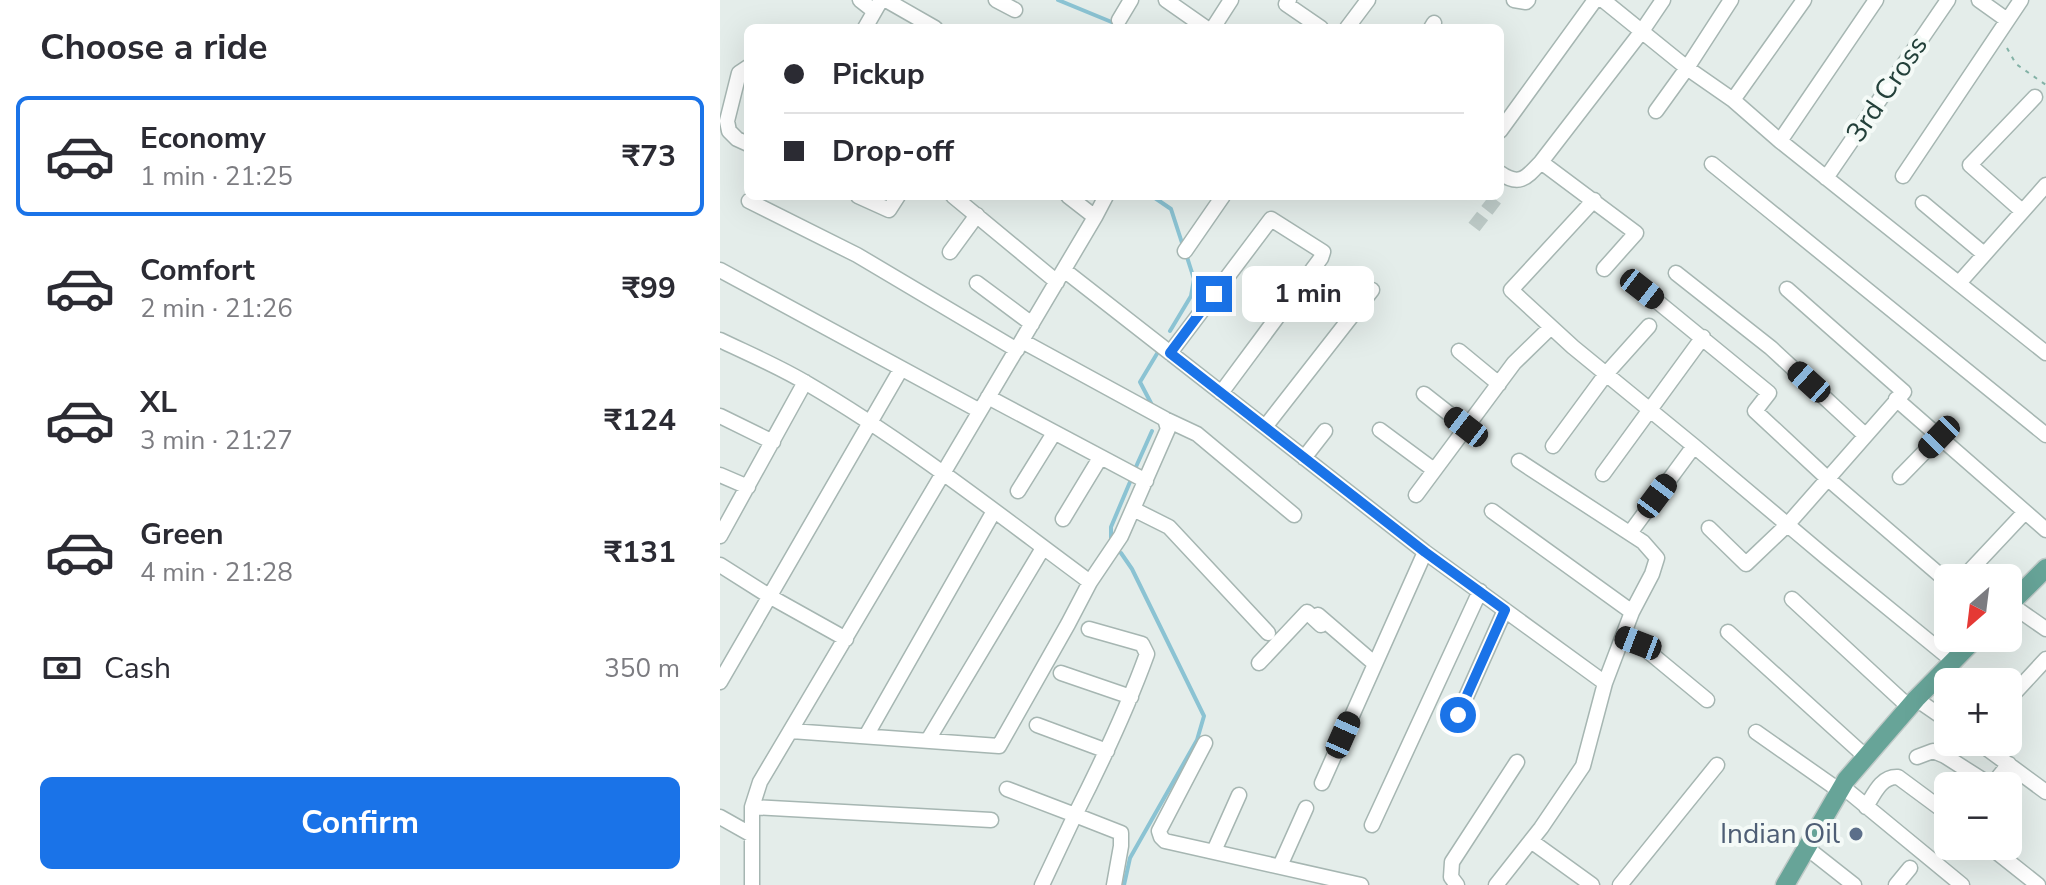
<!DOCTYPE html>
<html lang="en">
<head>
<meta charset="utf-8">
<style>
  :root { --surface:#fff; --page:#f7f7f7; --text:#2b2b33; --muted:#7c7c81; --line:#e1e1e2; --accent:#1a73e8 }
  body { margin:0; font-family:"Nunito Sans",sans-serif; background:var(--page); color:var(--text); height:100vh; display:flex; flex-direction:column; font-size:30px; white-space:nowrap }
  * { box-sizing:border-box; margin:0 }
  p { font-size:26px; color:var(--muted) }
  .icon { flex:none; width:44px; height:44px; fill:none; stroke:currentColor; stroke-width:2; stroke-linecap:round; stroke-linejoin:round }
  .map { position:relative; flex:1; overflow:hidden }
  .drawer { display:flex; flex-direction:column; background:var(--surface); width:720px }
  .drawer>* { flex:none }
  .banner { position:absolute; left:24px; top:24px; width:760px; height:176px; border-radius:12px; box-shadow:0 8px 32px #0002; display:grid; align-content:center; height:176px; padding:0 40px; background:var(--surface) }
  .needle { width:52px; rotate:208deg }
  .controls { position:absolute; left:1214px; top:564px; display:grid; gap:16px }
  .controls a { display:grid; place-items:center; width:88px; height:88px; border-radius:12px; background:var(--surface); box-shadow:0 8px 32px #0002; font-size:40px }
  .end { position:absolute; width:36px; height:36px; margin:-18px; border:10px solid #1a73e8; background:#fff; box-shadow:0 0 0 4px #fff }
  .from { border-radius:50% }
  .bubble { position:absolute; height:56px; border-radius:12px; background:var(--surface); box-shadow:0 8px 32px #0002; font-size:26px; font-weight:700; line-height:56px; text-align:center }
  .car { position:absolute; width:24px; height:48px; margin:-24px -12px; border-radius:10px; box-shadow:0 0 6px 2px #0007; background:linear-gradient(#222 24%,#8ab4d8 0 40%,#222 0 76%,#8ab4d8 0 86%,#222 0) }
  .banner b { display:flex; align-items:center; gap:28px; height:76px; font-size:30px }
  .banner b+b { border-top:2px solid var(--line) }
  .banner i { width:20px; height:20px; background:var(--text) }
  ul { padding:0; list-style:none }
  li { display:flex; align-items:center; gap:24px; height:120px; margin:0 16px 12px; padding:0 24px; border:4px solid transparent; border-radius:12px }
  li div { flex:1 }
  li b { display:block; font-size:30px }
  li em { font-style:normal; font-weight:700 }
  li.active { border-color:var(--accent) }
  li>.icon { width:72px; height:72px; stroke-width:1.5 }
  h2 { padding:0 40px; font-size:36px; line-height:96px }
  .pay { display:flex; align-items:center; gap:20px; height:88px; padding:0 40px; font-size:30px }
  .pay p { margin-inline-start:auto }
  .primary-button { display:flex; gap:16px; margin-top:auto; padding:16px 40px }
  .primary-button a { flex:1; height:92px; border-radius:12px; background:var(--accent); color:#fff; font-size:32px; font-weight:700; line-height:92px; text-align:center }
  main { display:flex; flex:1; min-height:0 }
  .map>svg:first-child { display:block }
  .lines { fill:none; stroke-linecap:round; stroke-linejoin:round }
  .stream { stroke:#8bc3d3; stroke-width:4 }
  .minor-tunnel { stroke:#bdcac7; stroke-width:14; stroke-dasharray:14 7; stroke-linecap:butt }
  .minor-casing { stroke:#a6b6b2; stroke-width:17 }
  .major-casing { stroke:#c1cac8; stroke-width:21 }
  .path { stroke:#83b2a6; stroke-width:2; stroke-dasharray:4 6; stroke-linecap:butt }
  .minor { stroke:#fff; stroke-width:14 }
  .major { stroke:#67a498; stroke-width:18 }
  .route { stroke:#1a73e8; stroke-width:10 }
  .service-dot { fill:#5c6f8a; stroke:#f4faf7; stroke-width:3 }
  .labels { text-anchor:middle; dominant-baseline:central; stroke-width:8; stroke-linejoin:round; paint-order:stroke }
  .street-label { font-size:28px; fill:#23403a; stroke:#f4faf7 }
  .service-label { font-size:28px; fill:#4e5e75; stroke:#f4faf7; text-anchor:end }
</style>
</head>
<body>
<main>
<section class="drawer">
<h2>Choose a ride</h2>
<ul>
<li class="active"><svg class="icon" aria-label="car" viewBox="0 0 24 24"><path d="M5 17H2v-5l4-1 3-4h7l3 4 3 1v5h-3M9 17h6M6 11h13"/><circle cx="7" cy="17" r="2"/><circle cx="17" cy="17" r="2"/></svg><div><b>Economy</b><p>1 min · 21:25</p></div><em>₹73</em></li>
<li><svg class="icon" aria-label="car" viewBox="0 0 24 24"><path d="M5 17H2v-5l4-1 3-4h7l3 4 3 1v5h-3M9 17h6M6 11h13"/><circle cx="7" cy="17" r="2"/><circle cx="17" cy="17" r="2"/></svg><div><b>Comfort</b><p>2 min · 21:26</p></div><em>₹99</em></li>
<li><svg class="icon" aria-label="car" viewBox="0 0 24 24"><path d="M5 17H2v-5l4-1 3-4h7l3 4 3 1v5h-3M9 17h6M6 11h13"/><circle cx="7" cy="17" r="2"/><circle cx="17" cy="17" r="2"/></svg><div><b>XL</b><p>3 min · 21:27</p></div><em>₹124</em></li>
<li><svg class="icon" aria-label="car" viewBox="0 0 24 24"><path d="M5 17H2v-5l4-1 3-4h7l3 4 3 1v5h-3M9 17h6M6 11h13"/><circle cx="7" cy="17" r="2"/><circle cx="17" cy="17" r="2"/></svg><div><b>Green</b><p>4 min · 21:28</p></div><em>₹131</em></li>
</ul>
<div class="pay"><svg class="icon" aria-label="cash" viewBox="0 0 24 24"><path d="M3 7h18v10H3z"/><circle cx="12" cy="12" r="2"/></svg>Cash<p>350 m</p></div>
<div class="primary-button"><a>Confirm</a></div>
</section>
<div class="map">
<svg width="1326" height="885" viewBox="0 0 1326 885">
  <rect width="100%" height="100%" fill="#e4edea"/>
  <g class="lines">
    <path class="stream" d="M338 0 394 23 398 28
      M432 196 451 209 463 246
      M450 331 471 296 474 279 466 254
      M432 405 420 382 438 352
      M415 469 432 431
      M391 539V527L410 482
      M401 553 412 569 484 716 477 740 410 858 404 885"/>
    <path class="minor-tunnel" d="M754 227 778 196"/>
    <defs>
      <path id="minor" d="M140 0 154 11
        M166 0 215 28
        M276 0 295 10
        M446 0 486 28
        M569 0 566 4 601 28
        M794 0 806 2 808 0
        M883 0 967 68 1013 100 1060 141 1326 353
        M1259 0 1287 20
        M399 20 411 0
        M145 28 161 0
        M493 28 511 0
        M627 28 648 0
        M711 28 714 23
        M28 67 19 73 7 121 9 131 17 139 28 144
        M1013 100 1084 0
        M936 111 967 68 1011 0
        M780 131 875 0
        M1060 141 1156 0
        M821 162 916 233 884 269
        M992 164 1326 435
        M780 173C800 187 807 177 821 162L922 31 943 0
        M1183 176 1301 0
        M1106 178 1228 0
        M138 196 169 210 178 196
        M233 196 337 282
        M348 196 375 217
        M874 200 791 290 853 347 974 446 1107 558 1233 661
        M29 201 137 255 297 350
        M1203 203 1264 254
        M1302 211 1250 165 1315 97
        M465 251 503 196
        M230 252 257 215
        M0 270 260 411
        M344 270 705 552 885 683
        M956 273 1051 348 1145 435
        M257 283 312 324
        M1239 283 1326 185
        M922 289 1049 393 1035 411 1107 478 1228 582
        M0 340C29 354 60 367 88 384 187 442 278 514 370 582
        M739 351 779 384
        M450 353 551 219 603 252 601 258 501 393
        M704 394 746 427
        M268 397 426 481
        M1176 399 1326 530
        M0 416 53 442
        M445 419 477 434 574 515
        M545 427 652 290
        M660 430 714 470
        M833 446 886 374 929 326
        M584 458 605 431
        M883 474 983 337
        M0 475 28 487
        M1180 477 1219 437
        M298 491 334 433
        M696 495 794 363 831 327
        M413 509 449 527 548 633
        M772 511 912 612
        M343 519 380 458
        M989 528 1026 564 1068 524 1184 392 1067 289
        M910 533 974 446
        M0 536 85 382
        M0 565 49 596 126 639
        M1243 578 1305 512
        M1072 599 1189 707
        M1290 604 1326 629
        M598 615 655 664
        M1008 632 1146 757
        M903 637 918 643 987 700
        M539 663 587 612 601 625 605 621
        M341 673 411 697
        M0 682 181 369
        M1196 699 1228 721
        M1288 700 1326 659
        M738 715 785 610
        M317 725 387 751
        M71 731 279 746 348 624 370 582 401 536 448 429 445 419 302 341
        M1036 732 1120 791
        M146 736 274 511
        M208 740 323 548
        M1258 742 1326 792
        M485 743 439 831 441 837 445 841 641 885
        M1197 757 1213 751 1225 756 1269 784 1276 780 1289 764
        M602 783 705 552
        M1123 787 1242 885
        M287 789 355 815C382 762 407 709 427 654L422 644 369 629
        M32 807 271 820
        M1146 807C1154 794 1161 776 1178 777L1228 814
        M0 817 32 835
        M652 825 760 591
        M811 841 872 885
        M1269 846 1318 885
        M1087 848 1134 885
        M494 851 519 795
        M560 866 586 808
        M32 885V807L40 782 375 217 386 196
        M322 885 355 815 401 833V846L394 885
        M737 885 731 877 732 862 797 762
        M776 885 821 828 863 766 885 683 912 612 932 574 937 558 923 542 799 461
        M900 885 997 765
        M1176 885 1190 868"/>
      <path id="major" d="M1288 606 1326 568
        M1065 885 1126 780 1196 699 1256 638"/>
    </defs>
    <use href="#minor" class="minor-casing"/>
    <use href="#major" class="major-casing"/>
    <path class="path" d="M1287 48 1296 64 1326 85"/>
    <use href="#minor" class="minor"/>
    <use href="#major" class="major"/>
  </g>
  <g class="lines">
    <path class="route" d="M494 294 450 353 705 552 785 610 738 715"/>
  </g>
  <circle class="service-dot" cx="1136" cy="834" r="8"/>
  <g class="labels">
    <g class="street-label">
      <text transform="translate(1167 89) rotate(-56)">3rd Cross</text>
    </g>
    <g class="service-label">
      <text x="1120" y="834">Indian Oil</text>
    </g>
  </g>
</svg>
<div class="controls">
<a><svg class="needle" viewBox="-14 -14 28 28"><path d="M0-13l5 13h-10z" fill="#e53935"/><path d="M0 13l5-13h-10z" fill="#7c7c81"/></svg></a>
<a>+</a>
<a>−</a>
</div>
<i class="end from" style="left:738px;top:715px"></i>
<i class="end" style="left:494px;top:294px"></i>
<div class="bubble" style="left:522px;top:266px;width:132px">1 min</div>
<i class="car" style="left:922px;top:289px;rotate:128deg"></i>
<i class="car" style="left:1089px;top:382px;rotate:312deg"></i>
<i class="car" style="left:746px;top:427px;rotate:308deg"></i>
<i class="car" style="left:1219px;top:437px;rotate:224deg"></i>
<i class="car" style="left:937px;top:496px;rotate:37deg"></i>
<i class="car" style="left:918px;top:643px;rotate:291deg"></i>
<i class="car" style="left:623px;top:735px;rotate:24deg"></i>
<div class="banner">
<b><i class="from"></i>Pickup</b>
<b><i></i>Drop-off</b>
</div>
</div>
</main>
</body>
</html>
